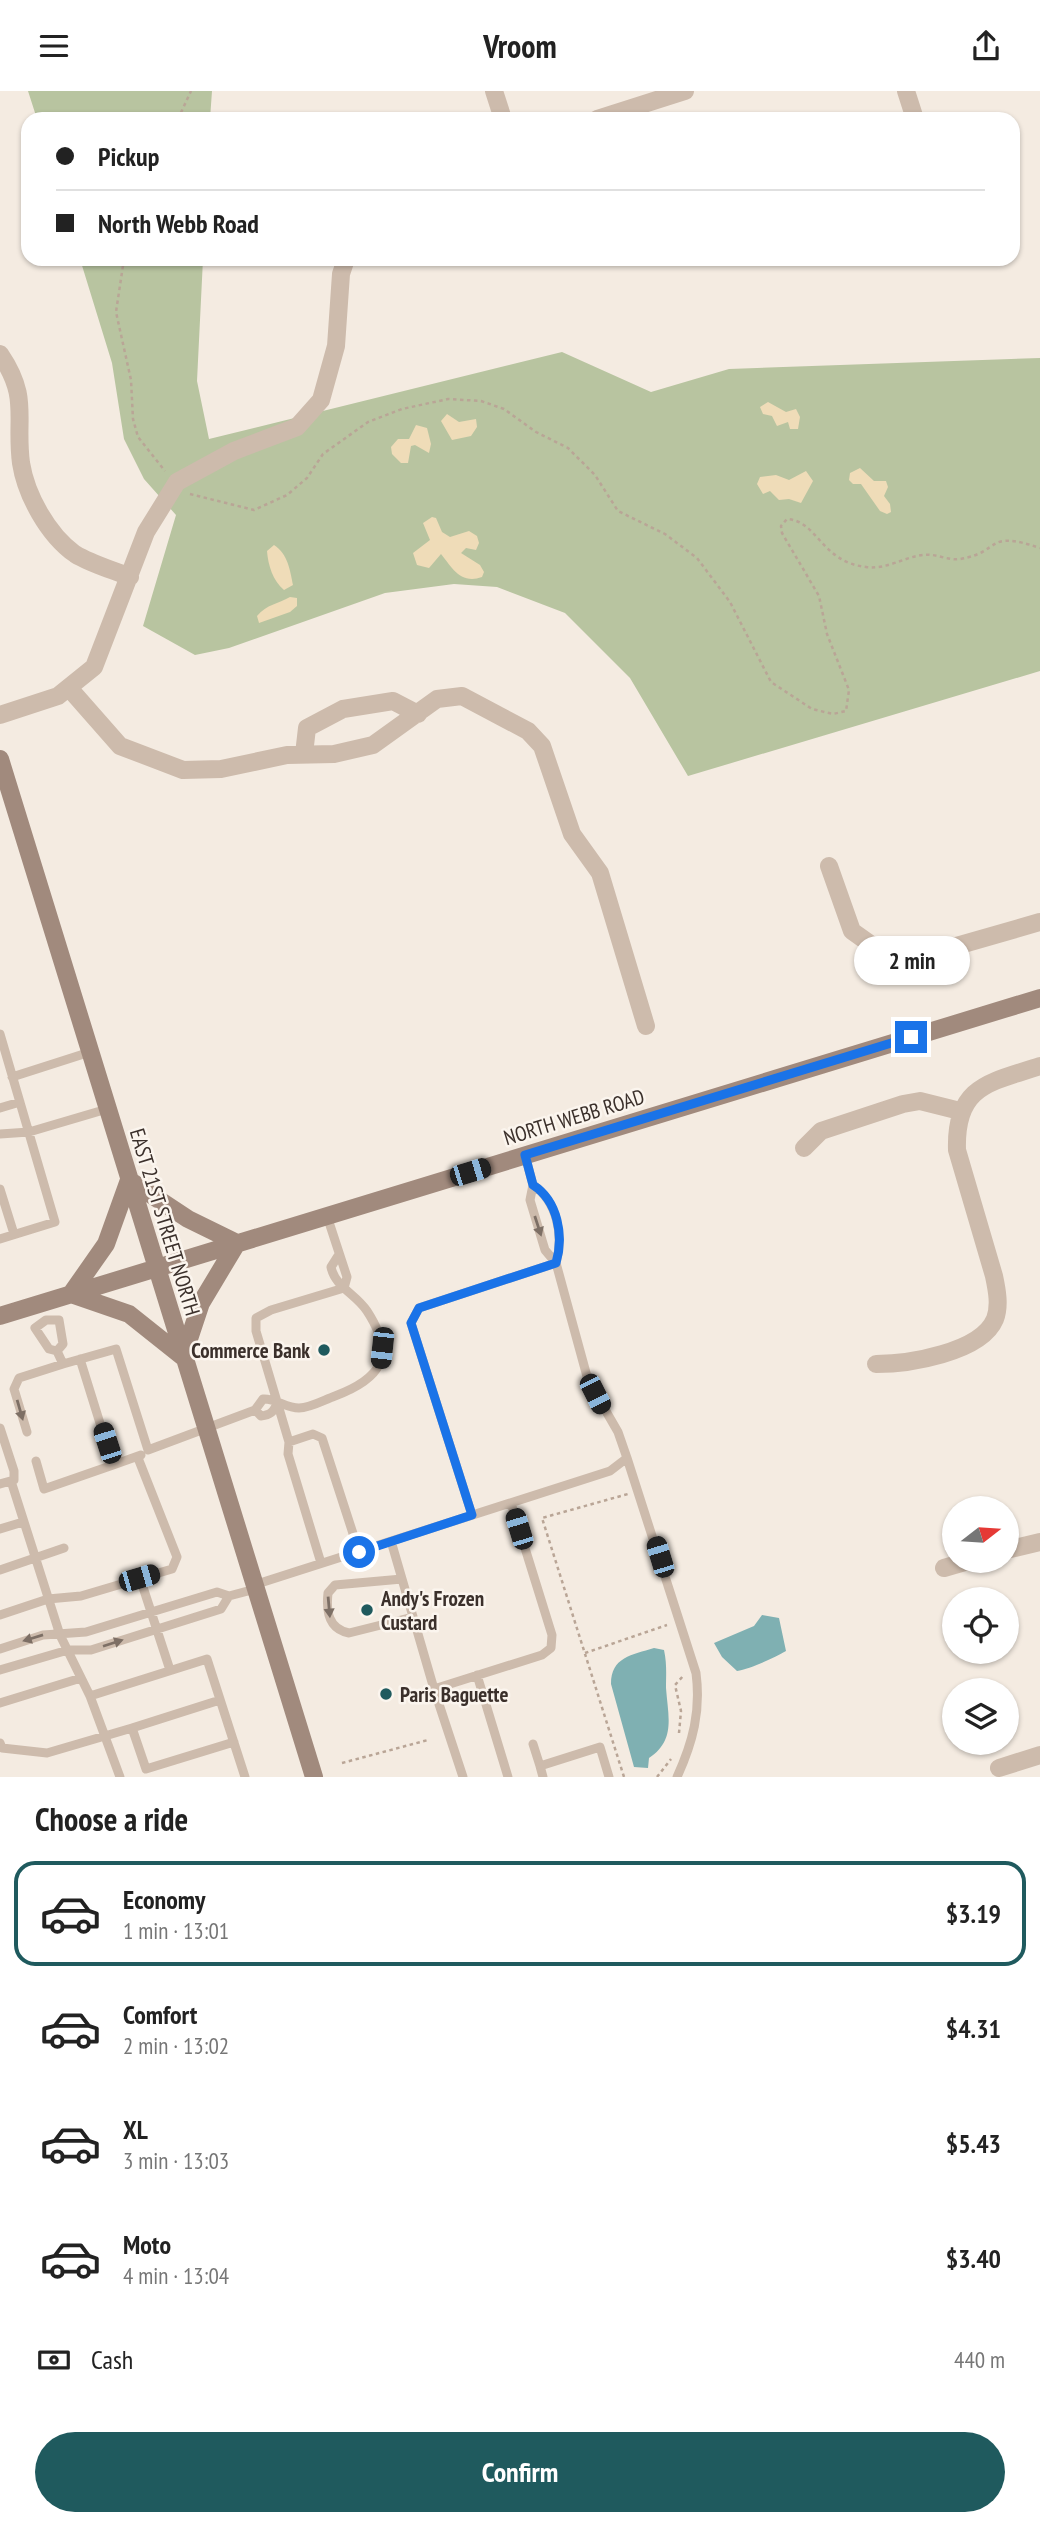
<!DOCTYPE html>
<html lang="en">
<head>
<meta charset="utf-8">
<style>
  :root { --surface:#fff; --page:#f2f2f2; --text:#222; --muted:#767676; --line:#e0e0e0; --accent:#1f5a5e }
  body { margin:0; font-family:"PT Sans Narrow",sans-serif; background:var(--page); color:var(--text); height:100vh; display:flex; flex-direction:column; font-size:26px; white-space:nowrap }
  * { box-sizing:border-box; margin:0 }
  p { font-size:23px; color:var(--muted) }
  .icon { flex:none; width:38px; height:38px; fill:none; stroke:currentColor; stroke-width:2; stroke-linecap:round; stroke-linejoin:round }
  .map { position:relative; height:1686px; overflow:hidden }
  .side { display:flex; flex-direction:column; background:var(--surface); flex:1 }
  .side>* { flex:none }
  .top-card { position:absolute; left:21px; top:21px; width:999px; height:154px; border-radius:21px; box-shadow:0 2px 5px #0004; display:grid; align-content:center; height:154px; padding:0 35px; background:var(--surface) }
  .needle { width:46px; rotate:73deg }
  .buttons { position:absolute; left:942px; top:1405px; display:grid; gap:14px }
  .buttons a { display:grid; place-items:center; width:77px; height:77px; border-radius:50%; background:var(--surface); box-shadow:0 2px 5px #0004; font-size:35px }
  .end { position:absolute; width:32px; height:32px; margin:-16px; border:9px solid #1a73e8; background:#fff; box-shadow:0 0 0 4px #fff }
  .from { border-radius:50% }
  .bubble { position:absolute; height:49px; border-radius:24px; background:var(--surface); box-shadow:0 2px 5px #0004; font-size:23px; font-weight:800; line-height:49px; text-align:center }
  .car { position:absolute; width:21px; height:42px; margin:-21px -10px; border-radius:9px; box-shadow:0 0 5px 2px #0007; background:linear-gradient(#222 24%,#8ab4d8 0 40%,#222 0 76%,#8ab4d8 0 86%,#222 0) }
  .top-card b { display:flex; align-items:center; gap:24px; height:66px; font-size:26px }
  .top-card b+b { border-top:2px solid var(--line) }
  .top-card i { width:18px; height:18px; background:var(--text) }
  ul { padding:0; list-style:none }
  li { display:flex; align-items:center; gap:21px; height:105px; margin:0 14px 10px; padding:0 21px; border:4px solid transparent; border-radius:21px }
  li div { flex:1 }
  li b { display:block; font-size:26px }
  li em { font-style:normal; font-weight:800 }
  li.on { border-color:var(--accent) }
  li>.icon { width:63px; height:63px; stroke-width:1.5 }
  h2 { padding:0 35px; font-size:32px; line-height:84px }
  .pay { display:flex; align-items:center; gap:18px; height:77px; padding:0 35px; font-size:26px }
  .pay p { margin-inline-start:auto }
  .cta { display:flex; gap:14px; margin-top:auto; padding:14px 35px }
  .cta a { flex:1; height:80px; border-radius:42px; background:var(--accent); color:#fff; font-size:28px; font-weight:800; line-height:80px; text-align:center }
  header { display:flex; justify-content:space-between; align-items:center; height:91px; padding:0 35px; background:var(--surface); font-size:32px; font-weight:800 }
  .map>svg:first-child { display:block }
  .green { fill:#b8c4a0 }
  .sand { fill:#efdcb8 }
  .water { fill:#7fb0b2 }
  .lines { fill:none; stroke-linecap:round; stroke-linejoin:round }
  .path { stroke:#b9a596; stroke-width:2.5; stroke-dasharray:3.5 3.5; stroke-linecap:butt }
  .service { stroke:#cdbbac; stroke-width:9 }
  .minor { stroke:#cdbbac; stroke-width:18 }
  .secondary { stroke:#a18a7d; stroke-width:18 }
  .oneway { fill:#7d6f65 }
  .route { stroke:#1a73e8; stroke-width:9 }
  .poi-dot { fill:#1f5a5e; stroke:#fbf5ee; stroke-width:2.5 }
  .labels { text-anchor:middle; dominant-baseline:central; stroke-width:5; stroke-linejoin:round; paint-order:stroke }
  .street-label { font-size:21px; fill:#3b302b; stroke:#fbf5ee }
  .poi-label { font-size:21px; font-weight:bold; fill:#3b302b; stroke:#fbf5ee; text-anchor:start }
</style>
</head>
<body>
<header><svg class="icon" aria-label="menu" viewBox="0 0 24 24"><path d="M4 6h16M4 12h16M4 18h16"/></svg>Vroom<svg class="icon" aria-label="share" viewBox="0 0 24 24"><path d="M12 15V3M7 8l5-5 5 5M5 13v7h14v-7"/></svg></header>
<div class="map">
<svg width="1040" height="1686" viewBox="0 0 1040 1686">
  <rect width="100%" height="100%" fill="#f4ebe1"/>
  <path class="green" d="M28 0H212L210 28H37Z
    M80 168H203L197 290 209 348 562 261 651 301 729 278 1040 267V580L688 685 630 587 565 522 497 496 454 493 385 502 229 557 195 564 143 535 176 424 144 388 124 348 112 272Z"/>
  <path class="sand" d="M768 311 786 321 796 318 800 326 798 338H790L788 331 777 335 772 325 763 323 760 316Z
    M447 323 459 331 476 328 477 336 471 345 452 349 441 330Z
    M416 334 427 337 431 353 429 362 415 354 411 355 408 372H401L392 363 391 356 398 348H409Z
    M860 377 874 390H886L888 396 884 405 890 413 891 421 887 423 880 420 861 393H853L849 389 850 382Z
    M806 380 813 390 801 412 789 408 779 409 770 400 763 403 757 393 760 386 776 384 789 389Z
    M432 426 436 427 442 441 450 446 469 440 477 445 479 452 476 459 466 457 461 462 480 474 484 481 482 486C460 494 451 475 441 463L429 477 417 474 413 462 430 449 423 432Z
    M274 454C288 463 290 479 293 494L284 499C273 490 268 474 267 460Z
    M290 506 297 507V515L290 521 259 532 257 525C267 513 278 513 290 506Z"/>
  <path class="water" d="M762 1524 779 1527 786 1560C774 1567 750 1578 737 1580L722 1566 714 1552 754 1535Z
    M654 1557 664 1559C667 1573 666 1583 666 1597 668 1625 676 1649 649 1667L648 1677 634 1676 611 1593C611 1566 632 1564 654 1557Z"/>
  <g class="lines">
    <path class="path" d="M178 28 191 0
      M124 168 116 221 131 289 133 328 138 346 165 380
      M190 403 254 419 287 404 307 387 323 363 368 331 402 318 448 308 481 310 504 318 536 341 568 357 595 384 618 420 665 443 697 467 730 511 771 591 812 618 833 623 846 620 849 599 827 543 819 505 782 442 781 435 787 428C818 430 821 471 866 476 886 479 904 466 923 464 936 462 948 470 960 468 1003 461 984 438 1040 457
      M585 1562 667 1534
      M679 1642 681 1620 675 1594 684 1584
      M342 1672 428 1649
      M624 1686 542 1427 628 1403
      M657 1686 671 1668"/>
    <path class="service" d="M0 943 55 1131 0 1148
      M12 986 90 961
      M0 1017 20 1011
      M0 1043 29 1041 107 1018
      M533 1094C557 1110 564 1145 556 1172
      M0 1098 14 1143
      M327 1125 347 1186 344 1197
      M57 1260 63 1253 59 1229H46L35 1237 49 1258 57 1260 63 1273 116 1258 148 1359 255 1319 263 1308C275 1307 286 1317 299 1317 310 1317 324 1309 335 1305 380 1288 397 1266 367 1220 356 1203 335 1196 331 1176L338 1165
      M80 1268 113 1374 141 1364
      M255 1319 261 1325C270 1324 274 1321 277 1312
      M0 1337 14 1380V1389L0 1393
      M27 1341 14 1298 19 1287 63 1273
      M289 1351 313 1343 322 1347 359 1461
      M627 1367 696 1582C701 1620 693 1651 677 1686
      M36 1370 44 1398 113 1374
      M11 1390 60 1544 90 1605
      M472 1424 411 1232 419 1217 556 1172
      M0 1438 23 1431
      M391 1450 434 1598
      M321 1472 288 1363 289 1351 256 1240V1227L271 1219 344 1197
      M0 1479 64 1457
      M140 1487 170 1579
      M402 1488 335 1494 328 1502C326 1520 328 1538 349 1542L413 1526
      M254 1494 610 1380 627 1367 618 1341 588 1289 556 1172 545 1159 530 1109 533 1094 525 1064
      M0 1524 48 1508 81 1505 172 1478 177 1466 138 1367
      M0 1558 43 1544 86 1541 217 1501 229 1505 255 1498
      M0 1579 68 1559H91L221 1518 229 1505
      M477 1584 508 1686
      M0 1612 81 1587
      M132 1637 220 1609
      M0 1652 2 1657 47 1662 132 1637 146 1678 234 1651
      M533 1653 540 1675
      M120 1686 90 1605 207 1568 245 1686
      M463 1686 434 1598 542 1564 551 1557 552 1544 511 1412
      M543 1686 540 1675 600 1656 609 1686"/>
    <path class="minor" d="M494 0 503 28
      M906 0 915 28
      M597 28 685 0
      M0 263C30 307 15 326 21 372 26 404 48 444 75 463 91 473 113 479 130 486
      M69 597 120 655 183 679 221 678 287 664 334 663 373 654 437 608 462 605 528 640 542 655 572 743 600 782 646 935
      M0 624 58 605 94 576 146 441 177 391 234 360 297 336 321 309 336 255 341 183 346 168
      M304 663 307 637 343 618 393 610 418 623
      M829 775 852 840 897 872 1040 831
      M804 1057 821 1040 903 1013 920 1010 960 1020
      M876 1273C907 1273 981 1262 995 1228 1000 1215 997 1199 994 1185L957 1059C955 995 988 992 1040 975
      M1006 1459 1040 1451
      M944 1477 968 1470
      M999 1677 1040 1664"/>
    <path class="secondary" d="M0 668 314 1686
      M129 1089 188 1128 237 1152 201 1212 183 1266 129 1223 71 1203 106 1153Z
      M0 1225 1040 907"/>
  </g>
  <defs><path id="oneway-solid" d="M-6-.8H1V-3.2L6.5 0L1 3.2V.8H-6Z" transform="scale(1.75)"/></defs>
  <g class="oneway">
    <use href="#oneway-solid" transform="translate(538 1135) rotate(72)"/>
    <use href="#oneway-solid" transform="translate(20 1319) rotate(74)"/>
    <use href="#oneway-solid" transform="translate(329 1516) rotate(85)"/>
    <use href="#oneway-solid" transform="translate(33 1547) rotate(163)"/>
    <use href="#oneway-solid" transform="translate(113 1552) rotate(-18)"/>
  </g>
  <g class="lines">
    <path class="route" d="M359 1461 472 1424 411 1232 419 1217 556 1172C564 1145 558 1110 533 1094L525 1064 911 946"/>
  </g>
  <g class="poi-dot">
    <circle cx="324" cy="1259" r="7"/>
    <circle cx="367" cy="1519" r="7"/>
    <circle cx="386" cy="1603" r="7"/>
  </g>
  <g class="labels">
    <g class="street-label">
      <text transform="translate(574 1026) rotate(-17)">NORTH WEBB ROAD</text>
      <text transform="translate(165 1131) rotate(73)">EAST 21ST STREET NORTH</text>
    </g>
    <g class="poi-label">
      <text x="310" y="1259" text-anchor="end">Commerce Bank</text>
      <text x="381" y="1507">Andy's Frozen<tspan x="381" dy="24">Custard</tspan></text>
      <text x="400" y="1603">Paris Baguette</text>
    </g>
  </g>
</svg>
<div class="buttons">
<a><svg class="needle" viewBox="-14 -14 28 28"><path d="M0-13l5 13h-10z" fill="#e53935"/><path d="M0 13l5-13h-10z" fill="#767676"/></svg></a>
<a><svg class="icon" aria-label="locate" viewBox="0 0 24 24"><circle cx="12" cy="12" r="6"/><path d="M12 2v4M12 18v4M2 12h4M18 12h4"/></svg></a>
<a><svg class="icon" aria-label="layers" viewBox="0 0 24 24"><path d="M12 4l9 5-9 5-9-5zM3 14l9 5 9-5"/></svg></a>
</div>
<i class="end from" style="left:359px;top:1461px"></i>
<i class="end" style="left:911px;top:946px"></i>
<div class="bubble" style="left:854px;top:845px;width:116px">2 min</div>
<i class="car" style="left:470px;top:1081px;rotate:73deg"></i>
<i class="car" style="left:382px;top:1257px;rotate:186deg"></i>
<i class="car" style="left:595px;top:1303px;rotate:153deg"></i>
<i class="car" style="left:107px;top:1352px;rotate:342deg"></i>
<i class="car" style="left:519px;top:1438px;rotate:343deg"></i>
<i class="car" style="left:660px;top:1466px;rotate:343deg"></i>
<i class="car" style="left:139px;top:1487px;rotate:74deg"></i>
<div class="top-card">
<b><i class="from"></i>Pickup</b>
<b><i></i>North Webb Road</b>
</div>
</div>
<section class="side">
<h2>Choose a ride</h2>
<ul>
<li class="on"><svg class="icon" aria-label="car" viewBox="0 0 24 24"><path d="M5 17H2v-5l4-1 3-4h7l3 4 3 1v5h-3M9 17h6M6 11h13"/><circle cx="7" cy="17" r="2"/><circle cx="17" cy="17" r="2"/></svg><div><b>Economy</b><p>1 min · 13:01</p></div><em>$3.19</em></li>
<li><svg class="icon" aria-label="car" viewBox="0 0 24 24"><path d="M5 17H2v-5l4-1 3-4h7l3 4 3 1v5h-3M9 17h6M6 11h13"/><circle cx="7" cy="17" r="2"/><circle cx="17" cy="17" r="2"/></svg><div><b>Comfort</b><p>2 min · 13:02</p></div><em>$4.31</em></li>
<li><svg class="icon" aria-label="car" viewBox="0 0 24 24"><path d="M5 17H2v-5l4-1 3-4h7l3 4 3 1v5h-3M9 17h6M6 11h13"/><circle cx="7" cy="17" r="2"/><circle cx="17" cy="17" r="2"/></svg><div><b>XL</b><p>3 min · 13:03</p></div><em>$5.43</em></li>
<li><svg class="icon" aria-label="car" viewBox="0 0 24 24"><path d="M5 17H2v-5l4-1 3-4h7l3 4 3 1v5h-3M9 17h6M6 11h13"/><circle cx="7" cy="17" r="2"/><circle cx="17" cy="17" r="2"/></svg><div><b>Moto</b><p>4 min · 13:04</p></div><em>$3.40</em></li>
</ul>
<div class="pay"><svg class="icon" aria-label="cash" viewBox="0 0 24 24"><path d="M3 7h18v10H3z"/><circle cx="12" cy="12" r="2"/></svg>Cash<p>440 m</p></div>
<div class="cta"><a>Confirm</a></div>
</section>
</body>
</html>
